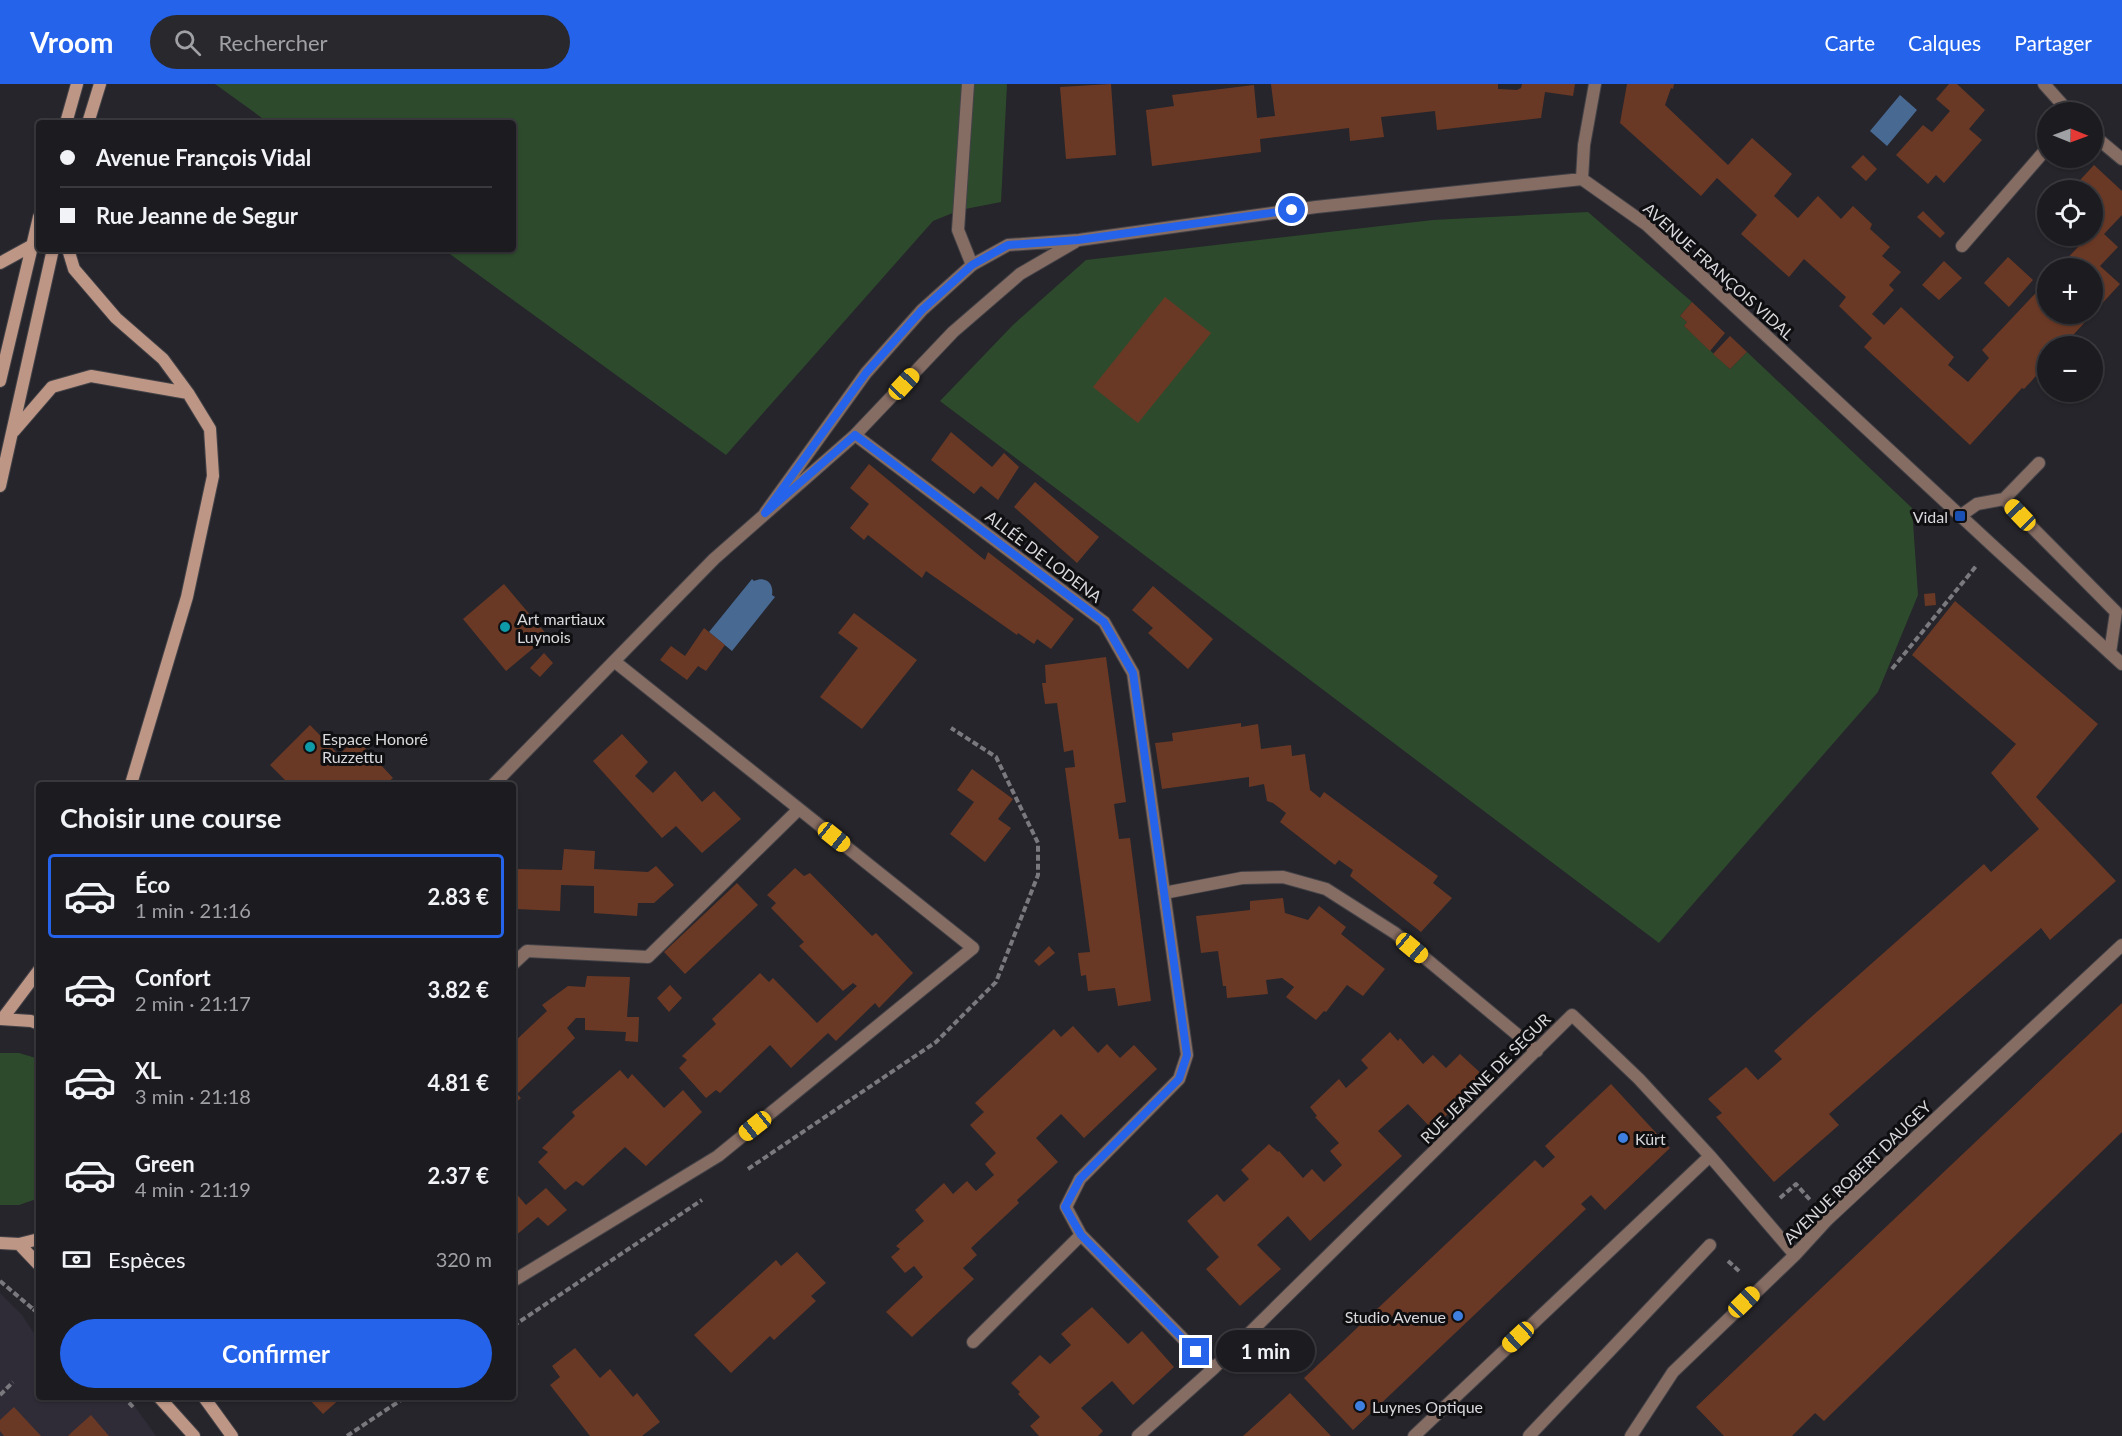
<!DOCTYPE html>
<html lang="fr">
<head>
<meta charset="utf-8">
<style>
  :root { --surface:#1c1c20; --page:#29292d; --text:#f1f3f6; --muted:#a0a1a5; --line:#3a3a3e; --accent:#2563eb }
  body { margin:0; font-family:Lato,sans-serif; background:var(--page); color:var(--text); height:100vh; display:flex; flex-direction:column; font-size:22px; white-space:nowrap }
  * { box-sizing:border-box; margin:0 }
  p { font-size:20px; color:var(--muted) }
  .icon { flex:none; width:33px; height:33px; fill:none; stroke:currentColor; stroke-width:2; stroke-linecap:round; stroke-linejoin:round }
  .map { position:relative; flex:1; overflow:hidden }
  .details { position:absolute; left:36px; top:698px; width:480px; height:618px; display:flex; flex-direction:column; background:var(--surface); border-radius:6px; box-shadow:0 2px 4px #0004,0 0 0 2px var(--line) }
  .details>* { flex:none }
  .hud { position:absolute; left:36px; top:36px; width:480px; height:132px; border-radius:6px; box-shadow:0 2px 4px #0004,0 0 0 2px var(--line); display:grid; align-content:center; height:132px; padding:0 24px; background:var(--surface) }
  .needle { width:39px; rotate:91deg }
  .tools { position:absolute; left:2037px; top:18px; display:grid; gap:12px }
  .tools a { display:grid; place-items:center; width:66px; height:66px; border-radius:50%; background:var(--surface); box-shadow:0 2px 4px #0004,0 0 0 2px var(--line); font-size:30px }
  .end { position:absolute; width:27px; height:27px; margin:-14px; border:8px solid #2563eb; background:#fff; box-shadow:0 0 0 3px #fff }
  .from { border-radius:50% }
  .bubble { position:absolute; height:42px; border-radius:21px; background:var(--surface); box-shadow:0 2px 4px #0004,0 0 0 2px var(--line); font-size:20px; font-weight:700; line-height:42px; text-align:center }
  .car { position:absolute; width:18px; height:36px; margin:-18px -9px; border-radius:8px; box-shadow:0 0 4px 2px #0007; background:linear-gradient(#f5c518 24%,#345 0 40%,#f5c518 0 76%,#345 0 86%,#f5c518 0) }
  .hud b { display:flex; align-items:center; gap:21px; height:57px; font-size:22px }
  .hud b+b { border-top:2px solid var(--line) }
  .hud i { width:15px; height:15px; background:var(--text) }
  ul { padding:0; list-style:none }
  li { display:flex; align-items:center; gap:18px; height:84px; margin:0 12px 9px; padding:0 12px; border:3px solid transparent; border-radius:6px }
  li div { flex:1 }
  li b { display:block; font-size:22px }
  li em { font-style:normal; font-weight:700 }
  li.active { border-color:var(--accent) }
  li>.icon { width:54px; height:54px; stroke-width:1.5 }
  h2 { padding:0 24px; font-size:27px; line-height:72px }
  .pay { display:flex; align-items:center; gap:15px; height:66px; padding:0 24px; font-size:22px }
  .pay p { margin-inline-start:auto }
  .primary-button { display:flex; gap:12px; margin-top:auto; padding:12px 24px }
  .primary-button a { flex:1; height:69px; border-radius:36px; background:var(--accent); color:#fff; font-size:24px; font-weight:700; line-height:69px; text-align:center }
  header { display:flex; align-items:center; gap:36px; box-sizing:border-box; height:84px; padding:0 30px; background:var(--accent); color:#fff }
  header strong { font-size:28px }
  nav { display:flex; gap:33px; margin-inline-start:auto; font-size:21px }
  .search { width:420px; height:54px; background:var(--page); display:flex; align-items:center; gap:15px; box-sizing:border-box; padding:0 21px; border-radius:33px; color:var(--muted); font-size:22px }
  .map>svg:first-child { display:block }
  .built { fill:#2f2b37 }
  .green { fill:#2d4b2c }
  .water { fill:#486992 }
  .building { fill:#6a3925 }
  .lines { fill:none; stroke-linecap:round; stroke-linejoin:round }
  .lane-casing { stroke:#434247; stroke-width:14 }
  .street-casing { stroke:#434247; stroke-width:14 }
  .secondary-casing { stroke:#434247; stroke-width:14 }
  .path { stroke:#7a797e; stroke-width:4; stroke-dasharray:6 3; stroke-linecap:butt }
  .lane { stroke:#866d64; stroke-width:12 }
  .street { stroke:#866d64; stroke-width:12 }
  .secondary { stroke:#bd9686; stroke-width:12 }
  .route { stroke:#2563eb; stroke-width:8 }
  .transit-dot { fill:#1a4fb4; stroke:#0f0e11; stroke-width:2 }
  .culture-dot { fill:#0f9aa8; stroke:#0f0e11; stroke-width:2 }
  .shop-dot { fill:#3f7fe0; stroke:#0f0e11; stroke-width:2 }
  .labels { text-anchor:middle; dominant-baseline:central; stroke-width:6; stroke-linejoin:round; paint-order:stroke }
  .street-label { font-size:16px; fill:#d9d8dc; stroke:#0f0e11 }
  .poi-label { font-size:16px; fill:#d9d8dc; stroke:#0f0e11; text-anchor:start }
</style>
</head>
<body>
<header>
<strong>Vroom</strong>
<div class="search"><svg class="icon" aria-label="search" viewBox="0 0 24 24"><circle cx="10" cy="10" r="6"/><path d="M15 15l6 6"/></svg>Rechercher</div>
<nav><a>Carte</a><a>Calques</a><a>Partager</a></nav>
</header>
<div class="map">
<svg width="2122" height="1352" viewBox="0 0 2122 1352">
  <rect width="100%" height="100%" fill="#26252b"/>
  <path class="built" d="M0 1209 22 1231 39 1257V1312L128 1313 156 1352H0Z"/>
  <path class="green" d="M215 0H1007L1001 118 960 126 933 137 726 371 443 165H513V39H269Z
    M1588 128 1692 218 1680 232 1687 238 1684 242 1730 285 1747 268 1912 424 1918 511 1878 608 1659 859 940 317 1013 241 1086 176 1433 136Z
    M0 969H19L39 975V1114L19 1121H0Z"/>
  <path class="water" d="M1900 11 1917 26 1887 62 1870 47Z
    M752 495 754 497C766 492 774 499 772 511L775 513 732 567 709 548Z"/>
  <path class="building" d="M1111 0 1116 71 1066 75 1060 3Z
    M1271 0H1498V5L1517 6 1521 4 1522 0H1575L1573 12 1545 8 1541 34 1437 46 1435 27 1381 33 1384 53 1350 57 1349 44 1260 55 1261 68 1152 82 1146 26 1174 22 1172 11 1254 1 1257 34 1275 32Z
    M1627 0H1674L1673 5 1671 4 1665 21 1728 81 1752 54 1792 90 1774 112 1798 134 1818 112 1841 135 1853 122 1872 140 1870 145 1890 163 1882 172 1901 188 1889 201 1894 206 1872 230 1884 241 1901 223 1954 273 1948 281 1968 298 1989 274 1982 266 2048 196V230H2092V184H2058L2078 163 2066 152H2092V106H2071L2094 81 2122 107V131L2104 150 2118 163 2100 182 2120 200 2063 262H2048V279L2024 305 2022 304 1970 361 1864 263 1872 254 1839 222 1846 213 1804 175 1789 193 1741 150 1757 131 1717 94 1701 112 1620 39Z
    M1949 0H1957L1985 26 1969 45 1982 56 1944 99 1936 91 1928 100 1896 71 1923 41 1932 48 1950 27 1936 15Z
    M1863 71 1877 85 1866 97 1851 83Z
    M1923 127 1945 149 1940 154 1917 133Z
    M2008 173 2033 196 2009 223 1984 199Z
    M1944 177 1962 194 1939 216 1922 201Z
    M1165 213 1211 249 1138 339 1093 303Z
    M1692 218 1725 249 1710 267 1684 242 1687 238 1680 232Z
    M1730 252 1747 268 1730 285 1713 270Z
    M951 348 992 383 1004 369 1019 383 998 416 981 402 974 410 931 376Z
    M869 380 981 473 985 476 988 468 1074 535 1051 565 1037 555 1034 560 1018 549 1017 551 926 487 922 494 868 451 864 456 850 444 869 420 850 404Z
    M1035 398 1099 453 1077 479 1014 423Z
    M504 500 548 552 506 587 463 535Z
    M1153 502 1213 555 1188 585 1148 549 1153 544 1132 526Z
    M1935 509 1936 521 1925 522 1924 510Z
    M1955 517 2098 640 2036 713 2116 797 2050 856 2041 844 1829 1030 1839 1041 1774 1098 1716 1033 1722 1029 1708 1015 1746 983 1758 996 1782 975 1774 967 1809 935 1984 780 1991 788 2039 745 1991 689 2016 660 1912 571Z
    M854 529 917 576 862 645 820 613 858 564 838 549Z
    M704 544 725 561 706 587 698 582 687 596 660 576 671 562 685 572Z
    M544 569 553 579 540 593 530 584Z
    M1106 573 1126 718 1114 720 1119 755 1130 754 1151 917 1118 922 1115 904 1088 907 1086 891 1081 892 1078 869 1090 868 1065 684 1075 683 1073 666 1064 668 1057 619 1045 620 1042 599H1046L1045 581Z
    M1241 639V643L1258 640 1261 665 1291 661 1292 672 1305 670 1310 706 1320 714 1324 708 1438 792 1433 799 1452 814 1421 848 1350 792 1353 786 1339 776 1335 781 1280 738 1286 729 1273 719 1267 717 1264 700 1249 703V693L1162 705 1155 659 1173 657 1172 649Z
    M310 641 339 671 356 654 393 694 386 700H289L270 681Z
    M622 650 648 678 635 692 653 709 675 687 702 718 714 707 741 735 702 769 676 742 662 754 593 677Z
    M972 685 1013 715 998 735 1011 744 985 778 950 750 974 718 957 706Z
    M564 765 595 767 594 785 648 788 656 782 674 801 654 819H638L637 832 594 829V802L561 801 560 827 516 825V818H513L515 785 562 786Z
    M795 784 804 792 810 789 872 852 876 849 913 889 879 924 875 919 836 957 828 949 791 984 770 961 720 1009 716 1006 706 1014 679 984 687 976 682 972 716 940 712 935 760 889 769 898 773 894 817 939 857 902 853 899 843 907 799 862 804 858 771 824 776 819 767 811Z
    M737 799 758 821 685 890 664 868Z
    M1283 814 1285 829 1308 836 1319 822 1346 843 1341 850 1385 885 1363 912 1347 901 1326 928 1324 927 1316 936 1286 913 1294 903 1282 894 1266 896 1268 910 1227 914 1226 902H1223L1218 867 1201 869 1196 832 1250 826V817Z
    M1049 862 1055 869 1039 882 1034 877Z
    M587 892 630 893 627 933H639L638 958 625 957 626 948 585 946V934H576L567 944 575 954 517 1010 521 1014 513 1021V959L547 927 542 921 568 902 585 903Z
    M670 901 682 914 669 928 657 914Z
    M2122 919V1048L1824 1337 1815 1329 1792 1352H1724L1696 1323Z
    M1073 942 1098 969 1107 960 1120 974 1134 961 1157 985 1084 1054 1061 1030 1036 1054 1058 1078 1017 1116 1019 1119 971 1164 977 1171 963 1184 974 1195 912 1253 886 1228 923 1193 914 1182 905 1189 891 1173 900 1165 896 1162 924 1137 915 1126 944 1099 953 1110 967 1097 976 1107 994 1091 985 1080 996 1069 970 1041 984 1028 975 1019 1054 945 1061 953Z
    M1390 948 1398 957 1400 954 1423 980 1433 971 1446 984 1460 970 1486 994 1432 1045 1408 1020 1378 1047 1402 1072 1310 1157 1288 1132 1257 1161 1281 1185 1240 1222 1206 1185 1219 1173 1187 1137 1217 1110 1224 1118 1249 1095 1241 1086 1269 1060 1278 1068 1279 1067 1303 1094 1312 1085 1324 1098 1342 1081 1330 1067 1339 1059 1315 1033 1317 1032 1310 1023 1339 995 1346 1004 1368 984 1361 976Z
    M620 986 628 995 632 990 664 1024 683 1006 702 1028 646 1082 625 1063 583 1102 576 1097 565 1106 538 1078 548 1068 542 1064 575 1032 572 1028Z
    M1611 1000 1670 1064 1605 1126 1591 1111 1581 1120 1586 1125 1353 1346 1304 1294 1535 1076 1543 1084 1555 1073 1545 1062Z
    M546 1104 567 1126 548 1142 538 1133 515 1152 513 1150V1106L526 1121Z
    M797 1168 826 1199 811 1212 816 1217 774 1256 770 1252 731 1289 694 1251 776 1176 781 1182Z
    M1092 1223 1128 1260 1142 1247 1174 1283 1133 1321 1112 1297 1081 1324 1103 1347 1098 1352H1039L1030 1342 1040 1333 1018 1310 1020 1308 1011 1299 1040 1271 1050 1280 1071 1261 1061 1250Z
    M575 1264 600 1294 610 1285 633 1313 637 1309 660 1338 642 1352H590L550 1301 560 1293 552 1282Z
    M1290 1309 1331 1352H1243L1264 1333Z
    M306 1312H343L323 1330Z
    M14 1323 41 1352H4L0 1347V1336Z
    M91 1331 109 1352H68L72 1348Z"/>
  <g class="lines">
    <defs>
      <path id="lane" d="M968 0 958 146 972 181
        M2004 415 2116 528 2110 569
        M1960 432 1977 420 2004 415 2039 379"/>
      <path id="street" d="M2044 0 2069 28
        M2092 50 2122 75
        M1582 95 1584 61 1595 0
        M1962 162 2048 63
        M855 351 1104 538 1133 589 1187 971 1179 995 1080 1095 1066 1123 1081 1151 1213 1285
        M765 429 866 289 922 226 972 181 1008 161 1079 156 1316 123 1582 95 1647 141 1993 462 2122 580
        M494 700 714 475 855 351 953 248 1020 190 1075 158
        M1164 809 1242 794 1283 793 1326 805 1395 849 1537 967
        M513 880 527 867 648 873 799 725
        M513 1197 718 1072 973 864 614 577
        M973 1258 1081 1151
        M1138 1352 1213 1285 1572 931 1639 995 1710 1072 1795 1171
        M1414 1352 1710 1072
        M1529 1352 1710 1161
        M1631 1352 1673 1288 1795 1171 1827 1136 2122 861"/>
      <path id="secondary" d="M66 39 77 0
        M88 39 100 0
        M68 165 74 185 116 234 163 275 188 309 210 345 213 392 187 513 131 700
        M0 179 31 162
        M0 297 39 133
        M14 347 52 303 91 292 188 309
        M0 402 53 165
        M3 934 39 886
        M0 935 31 937 39 940
        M0 1159 19 1160 39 1155
        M19 1160 39 1181
        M158 1312 194 1352
        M203 1312 232 1352"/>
    </defs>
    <use href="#lane" class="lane-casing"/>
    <use href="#street" class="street-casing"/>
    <use href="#secondary" class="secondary-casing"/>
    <path class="path" d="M1892 585 1977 481
      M748 1085 936 958 996 898 1038 791V759L996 673 951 644
      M1780 1114 1796 1100 1811 1117
      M1728 1177 1740 1188
      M0 1197 33 1225 39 1221
      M33 1225 39 1230
      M513 1242 702 1116
      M0 1311 13 1298
      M123 1312 133 1323
      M347 1352 407 1312"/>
    <use href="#lane" class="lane"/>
    <use href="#street" class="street"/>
    <use href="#secondary" class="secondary"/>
  </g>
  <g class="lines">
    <path class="route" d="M1196 1268 1081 1151 1065 1123 1080 1095 1179 995 1187 971 1133 589 1104 538 855 351 765 429 866 289 922 226 972 181 1008 161 1078 156 1292 126"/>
  </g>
  <rect class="transit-dot" x="1954" y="426" width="12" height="12" rx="3"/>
  <g class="culture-dot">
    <circle cx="505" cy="543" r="6"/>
    <circle cx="310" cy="663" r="6"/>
  </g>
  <g class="shop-dot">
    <circle cx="1623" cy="1054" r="6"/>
    <circle cx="1458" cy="1232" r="6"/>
    <circle cx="1360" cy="1322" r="6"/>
  </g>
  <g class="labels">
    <g class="street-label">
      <text transform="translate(1719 187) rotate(42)">AVENUE FRANÇOIS VIDAL</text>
      <text transform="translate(1044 472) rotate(37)">ALLÉE DE LODENA</text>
      <text transform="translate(1485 994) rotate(-45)">RUE JEANNE DE SEGUR</text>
      <text transform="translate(1857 1088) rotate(-44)">AVENUE ROBERT DAUGEY</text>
    </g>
    <g class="poi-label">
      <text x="1948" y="432" text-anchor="end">Vidal</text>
      <text x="517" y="534">Art martiaux<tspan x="517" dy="18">Luynois</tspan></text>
      <text x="322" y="654">Espace Honoré<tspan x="322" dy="18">Ruzzettu</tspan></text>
      <text x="1635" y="1054">Kürt</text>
      <text x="1446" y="1232" text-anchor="end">Studio Avenue</text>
      <text x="1372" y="1322">Luynes Optique</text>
    </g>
  </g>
</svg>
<div class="tools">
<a><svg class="needle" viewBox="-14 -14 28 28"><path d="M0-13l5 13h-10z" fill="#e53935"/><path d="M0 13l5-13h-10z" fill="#a0a1a5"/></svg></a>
<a><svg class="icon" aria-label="locate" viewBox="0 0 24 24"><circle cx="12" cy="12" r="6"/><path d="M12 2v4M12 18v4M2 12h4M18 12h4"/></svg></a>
<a>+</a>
<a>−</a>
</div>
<i class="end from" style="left:1292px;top:126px"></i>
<i class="end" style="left:1196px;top:1268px"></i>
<div class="bubble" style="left:1216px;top:1246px;width:99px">1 min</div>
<i class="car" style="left:904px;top:300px;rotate:43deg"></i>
<i class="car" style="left:2020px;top:431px;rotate:316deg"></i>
<i class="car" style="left:834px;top:753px;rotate:129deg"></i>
<i class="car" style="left:1412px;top:864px;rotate:130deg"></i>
<i class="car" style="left:755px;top:1042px;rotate:231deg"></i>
<i class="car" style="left:1744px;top:1218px;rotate:46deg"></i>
<i class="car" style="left:1518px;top:1253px;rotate:227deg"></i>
<div class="hud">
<b><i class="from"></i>Avenue François Vidal</b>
<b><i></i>Rue Jeanne de Segur</b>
</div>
<section class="details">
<h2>Choisir une course</h2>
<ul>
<li class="active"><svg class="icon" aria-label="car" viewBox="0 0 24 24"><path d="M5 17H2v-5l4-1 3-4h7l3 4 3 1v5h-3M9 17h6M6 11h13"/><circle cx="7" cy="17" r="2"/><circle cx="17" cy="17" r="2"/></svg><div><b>Éco</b><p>1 min · 21:16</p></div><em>2.83 €</em></li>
<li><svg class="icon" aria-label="car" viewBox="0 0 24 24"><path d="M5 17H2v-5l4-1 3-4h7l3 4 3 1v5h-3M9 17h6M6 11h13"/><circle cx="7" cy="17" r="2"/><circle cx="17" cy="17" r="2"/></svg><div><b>Confort</b><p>2 min · 21:17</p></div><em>3.82 €</em></li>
<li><svg class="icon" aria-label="car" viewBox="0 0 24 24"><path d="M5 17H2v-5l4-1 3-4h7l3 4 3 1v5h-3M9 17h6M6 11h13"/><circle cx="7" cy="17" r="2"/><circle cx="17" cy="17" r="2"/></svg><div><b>XL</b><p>3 min · 21:18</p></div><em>4.81 €</em></li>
<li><svg class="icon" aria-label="car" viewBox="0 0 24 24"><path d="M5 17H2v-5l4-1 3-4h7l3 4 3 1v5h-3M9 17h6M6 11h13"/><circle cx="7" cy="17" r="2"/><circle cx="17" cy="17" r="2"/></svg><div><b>Green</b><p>4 min · 21:19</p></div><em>2.37 €</em></li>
</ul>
<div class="pay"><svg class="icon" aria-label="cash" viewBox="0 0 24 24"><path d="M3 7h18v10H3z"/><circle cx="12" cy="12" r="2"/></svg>Espèces<p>320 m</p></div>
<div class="primary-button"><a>Confirmer</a></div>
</section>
</div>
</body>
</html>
